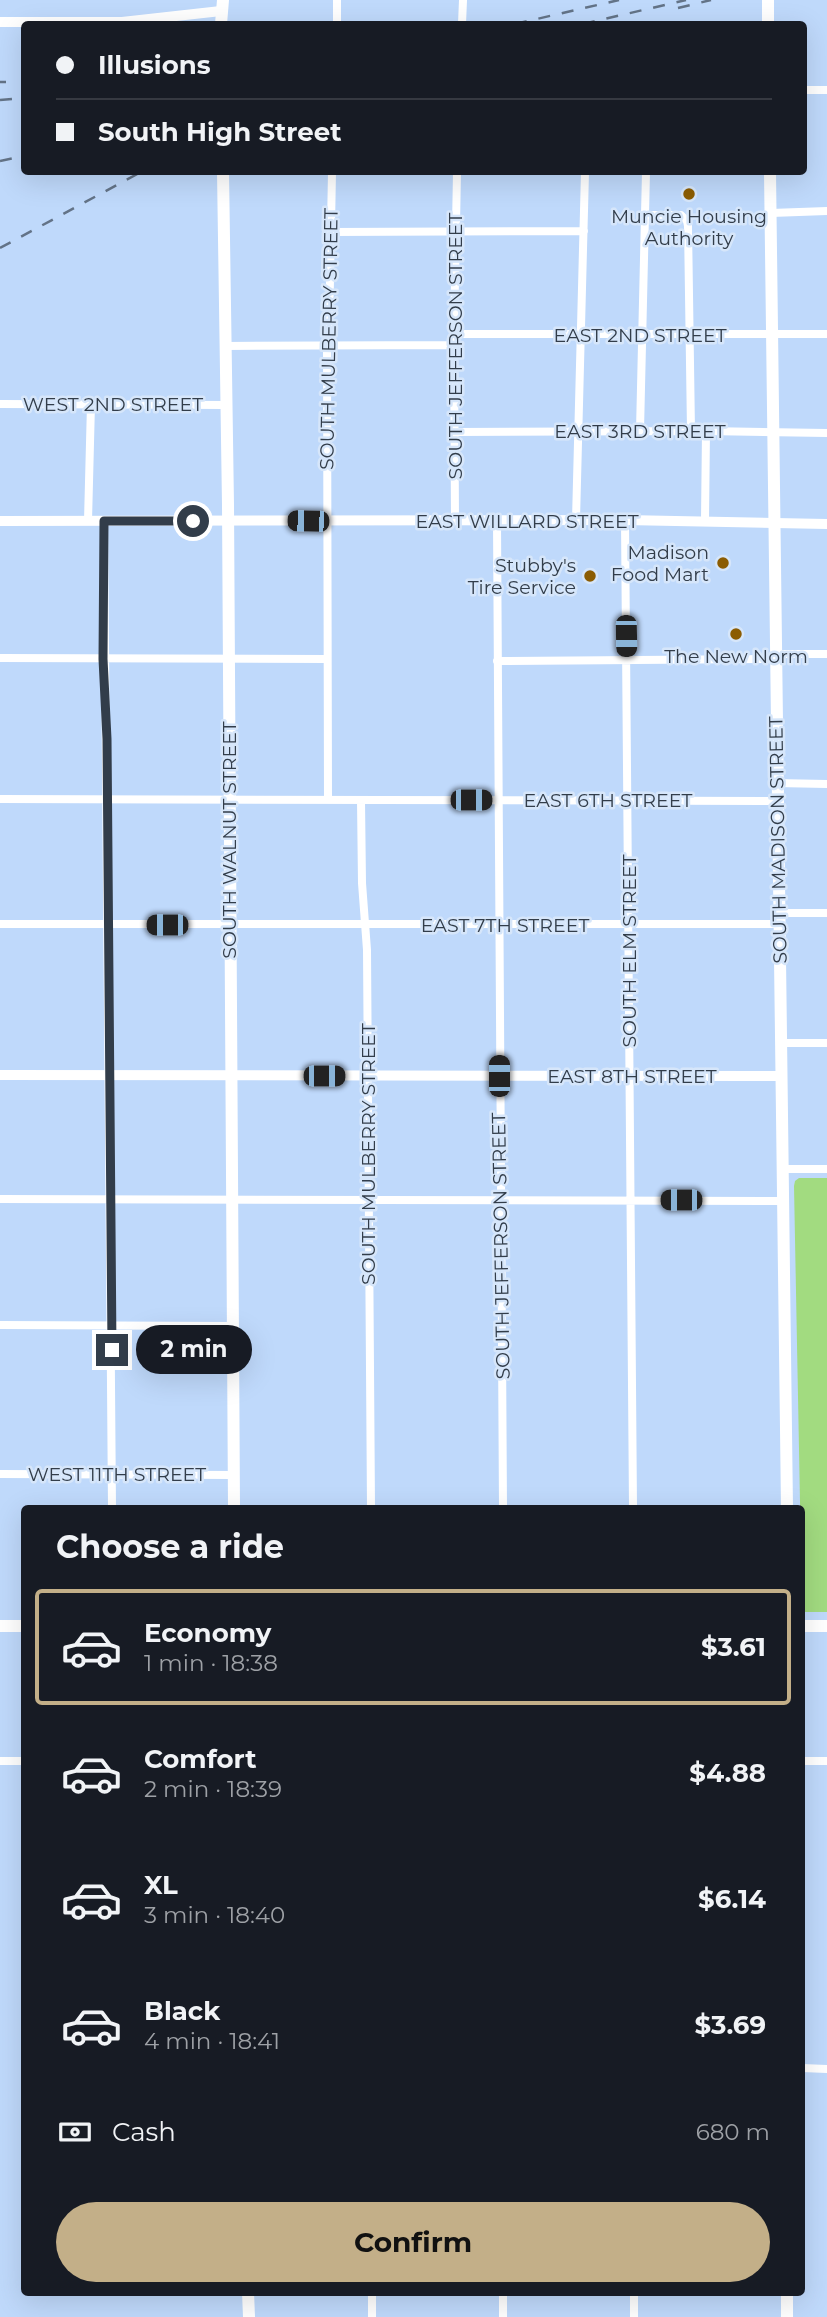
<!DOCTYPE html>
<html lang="en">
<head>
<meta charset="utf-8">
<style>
  :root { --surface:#171b24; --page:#242831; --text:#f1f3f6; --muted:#9ea1a6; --line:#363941; --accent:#c3af88 }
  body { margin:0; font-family:Montserrat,sans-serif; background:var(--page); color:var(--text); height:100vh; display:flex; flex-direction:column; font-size:26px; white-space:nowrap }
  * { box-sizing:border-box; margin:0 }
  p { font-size:23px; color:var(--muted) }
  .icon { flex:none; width:38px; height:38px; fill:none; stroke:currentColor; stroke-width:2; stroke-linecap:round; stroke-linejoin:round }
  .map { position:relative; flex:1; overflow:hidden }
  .side { position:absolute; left:21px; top:1505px; width:784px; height:791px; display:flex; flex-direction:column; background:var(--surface); border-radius:7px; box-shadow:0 7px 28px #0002 }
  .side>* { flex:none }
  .hud { position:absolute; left:21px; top:21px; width:786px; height:154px; border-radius:7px; box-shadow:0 7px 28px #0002; display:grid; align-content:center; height:154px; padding:0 35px; background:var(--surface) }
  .end { position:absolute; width:32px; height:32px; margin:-16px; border:9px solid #323d4a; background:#fff; box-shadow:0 0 0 4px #fff }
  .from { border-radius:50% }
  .bubble { position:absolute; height:49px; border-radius:24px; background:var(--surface); box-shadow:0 7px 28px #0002; font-size:23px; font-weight:700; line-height:49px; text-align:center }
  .car { position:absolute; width:21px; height:42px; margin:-21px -10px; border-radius:9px; box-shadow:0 0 5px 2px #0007; background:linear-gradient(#222 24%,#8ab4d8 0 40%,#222 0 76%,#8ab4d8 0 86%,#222 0) }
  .hud b { display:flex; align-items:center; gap:24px; height:66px; font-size:26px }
  .hud b+b { border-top:2px solid var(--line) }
  .hud i { width:18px; height:18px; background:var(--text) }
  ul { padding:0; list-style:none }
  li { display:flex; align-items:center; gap:21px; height:116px; margin:0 14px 10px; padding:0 21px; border:4px solid transparent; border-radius:7px }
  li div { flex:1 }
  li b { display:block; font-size:26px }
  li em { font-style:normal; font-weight:700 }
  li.on { border-color:var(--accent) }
  li>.icon { width:63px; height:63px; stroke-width:1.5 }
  h2 { padding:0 35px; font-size:32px; line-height:84px }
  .pay { display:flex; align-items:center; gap:18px; height:77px; padding:0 35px; font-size:26px }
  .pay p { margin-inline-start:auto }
  .cta { display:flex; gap:14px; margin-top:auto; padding:14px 35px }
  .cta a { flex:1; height:80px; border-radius:42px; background:var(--accent); color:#111; font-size:28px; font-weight:700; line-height:80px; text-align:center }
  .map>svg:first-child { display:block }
  .green { fill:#a2db80 }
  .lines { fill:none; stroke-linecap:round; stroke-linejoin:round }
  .minor { stroke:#fff; stroke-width:8 }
  .tertiary { stroke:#fff; stroke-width:10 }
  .secondary { stroke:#fff; stroke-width:12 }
  .rail { stroke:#637387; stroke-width:2.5; stroke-dasharray:12 12; stroke-linecap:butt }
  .route { stroke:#323d4a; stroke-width:9 }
  .poi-dot { fill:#8b5c02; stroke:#d6e6fa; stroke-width:2.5 }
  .labels { text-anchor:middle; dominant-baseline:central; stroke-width:5; stroke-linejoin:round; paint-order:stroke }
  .poi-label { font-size:19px; fill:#323d4a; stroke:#d6e6fa }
  .street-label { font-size:19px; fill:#323d4a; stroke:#d6e6fa }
</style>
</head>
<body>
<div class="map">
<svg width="827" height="2317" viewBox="0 0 827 2317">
  <rect width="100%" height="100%" fill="#bfd9fb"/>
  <path class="green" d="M799 1178H827V1612H805L802 1607 794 1186 795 1181Z"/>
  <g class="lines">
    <path class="minor" d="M337 24V0
      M462 24 463 0
      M803 90H827
      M771 213 827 211
      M645 215H681L687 221 688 226 691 431
      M330 232 584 231
      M454 334H827
      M225 346 454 345
      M0 404 226 405
      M640 431 646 172
      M454 432 706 431 827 433
      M576 520 585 172
      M625 520 633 1508
      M705 520 706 431
      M88 521 91 404
      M104 521 112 1508
      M455 521 454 334 457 172
      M497 521 503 1508
      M775 654H827
      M0 658 327 659
      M497 661 776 659
      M776 783 827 784
      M0 799 777 801
      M328 800 327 345 329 333 332 172
      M361 801 362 883 367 950 371 1508
      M779 913H827
      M0 924H779
      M781 1043H827
      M782 1169H827
      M0 1199 783 1201
      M0 1325 233 1326
      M0 1474 234 1475
      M0 1761H24
      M802 1761H827
      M802 2068 827 2069
      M372 2317V2292
      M503 2317V2292
      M634 2317V2292"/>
    <path class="tertiary" d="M0 22H122L221 11
      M0 521 625 520 827 524
      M0 1075 782 1076"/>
    <path class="secondary" d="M768 0V24
      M221 24 223 0
      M223 172 228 505 234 1508
      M770 172 787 1508
      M0 1626H24
      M802 1626H827
      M248 2292 249 2317
      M787 2317V2292"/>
    <path class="rail" d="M678 8 711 0
      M515 24 619 0
      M583 24 686 0
      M0 82H6
      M0 100 24 98
      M0 161 24 156
      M0 248 141 172"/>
  </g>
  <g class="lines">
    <path class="route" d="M112 1350 107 739 103 659 104 521H193"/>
  </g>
  <g class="poi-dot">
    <circle cx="689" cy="194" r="7"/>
    <circle cx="723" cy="563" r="7"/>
    <circle cx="590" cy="576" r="7"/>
    <circle cx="736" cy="634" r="7"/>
  </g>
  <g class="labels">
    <g class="poi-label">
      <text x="689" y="216">Muncie Housing<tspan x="689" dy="22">Authority</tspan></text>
      <text x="709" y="552" text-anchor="end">Madison<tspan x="709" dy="22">Food Mart</tspan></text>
      <text x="576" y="565" text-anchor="end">Stubby's<tspan x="576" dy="22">Tire Service</tspan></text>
      <text x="736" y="656">The New Norm</text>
    </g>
    <g class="street-label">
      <text x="640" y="335">EAST 2ND STREET</text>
      <text transform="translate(329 339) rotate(-89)">SOUTH MULBERRY STREET</text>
      <text transform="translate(455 346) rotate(-90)">SOUTH JEFFERSON STREET</text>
      <text x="113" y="404">WEST 2ND STREET</text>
      <text x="640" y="431">EAST 3RD STREET</text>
      <text x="527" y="521">EAST WILLARD STREET</text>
      <text x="608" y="800">EAST 6TH STREET</text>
      <text transform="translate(229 840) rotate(-90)">SOUTH WALNUT STREET</text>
      <text transform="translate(778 840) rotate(-91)">SOUTH MADISON STREET</text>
      <text x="505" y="925">EAST 7TH STREET</text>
      <text transform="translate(629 951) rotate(-90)">SOUTH ELM STREET</text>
      <text x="632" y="1076">EAST 8TH STREET</text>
      <text transform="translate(368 1154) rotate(-90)">SOUTH MULBERRY STREET</text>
      <text transform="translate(501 1246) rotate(-91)">SOUTH JEFFERSON STREET</text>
      <text x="117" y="1474">WEST 11TH STREET</text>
    </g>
  </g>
</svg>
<i class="end from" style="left:193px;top:521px"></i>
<i class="end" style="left:112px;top:1350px"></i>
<div class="bubble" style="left:136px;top:1325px;width:116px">2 min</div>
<i class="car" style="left:308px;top:521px;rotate:271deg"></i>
<i class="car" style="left:626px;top:636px;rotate:179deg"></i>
<i class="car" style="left:471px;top:800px;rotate:90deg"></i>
<i class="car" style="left:167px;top:925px;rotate:270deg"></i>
<i class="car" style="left:324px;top:1076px;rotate:90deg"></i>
<i class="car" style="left:499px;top:1076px;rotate:0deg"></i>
<i class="car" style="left:681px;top:1200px;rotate:270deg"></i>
<div class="hud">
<b><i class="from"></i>Illusions</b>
<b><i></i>South High Street</b>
</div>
<section class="side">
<h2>Choose a ride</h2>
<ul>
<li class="on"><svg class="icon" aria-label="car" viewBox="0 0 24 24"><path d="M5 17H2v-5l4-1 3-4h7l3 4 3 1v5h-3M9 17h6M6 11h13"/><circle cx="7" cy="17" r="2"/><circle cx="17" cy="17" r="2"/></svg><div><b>Economy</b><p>1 min · 18:38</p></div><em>$3.61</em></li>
<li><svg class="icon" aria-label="car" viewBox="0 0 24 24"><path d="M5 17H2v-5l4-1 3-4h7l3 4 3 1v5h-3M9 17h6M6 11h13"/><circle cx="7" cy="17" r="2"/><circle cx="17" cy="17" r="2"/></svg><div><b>Comfort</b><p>2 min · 18:39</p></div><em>$4.88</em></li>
<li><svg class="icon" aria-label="car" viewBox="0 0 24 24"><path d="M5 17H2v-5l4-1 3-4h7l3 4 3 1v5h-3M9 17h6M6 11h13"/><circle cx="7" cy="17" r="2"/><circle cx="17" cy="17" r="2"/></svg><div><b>XL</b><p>3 min · 18:40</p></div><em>$6.14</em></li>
<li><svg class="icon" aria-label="car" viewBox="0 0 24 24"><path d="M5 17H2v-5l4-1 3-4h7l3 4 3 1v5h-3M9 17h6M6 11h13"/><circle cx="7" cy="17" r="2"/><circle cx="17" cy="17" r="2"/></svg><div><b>Black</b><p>4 min · 18:41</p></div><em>$3.69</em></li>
</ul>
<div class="pay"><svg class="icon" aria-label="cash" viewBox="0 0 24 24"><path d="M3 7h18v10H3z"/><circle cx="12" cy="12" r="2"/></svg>Cash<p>680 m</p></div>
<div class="cta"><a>Confirm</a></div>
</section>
</div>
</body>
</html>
